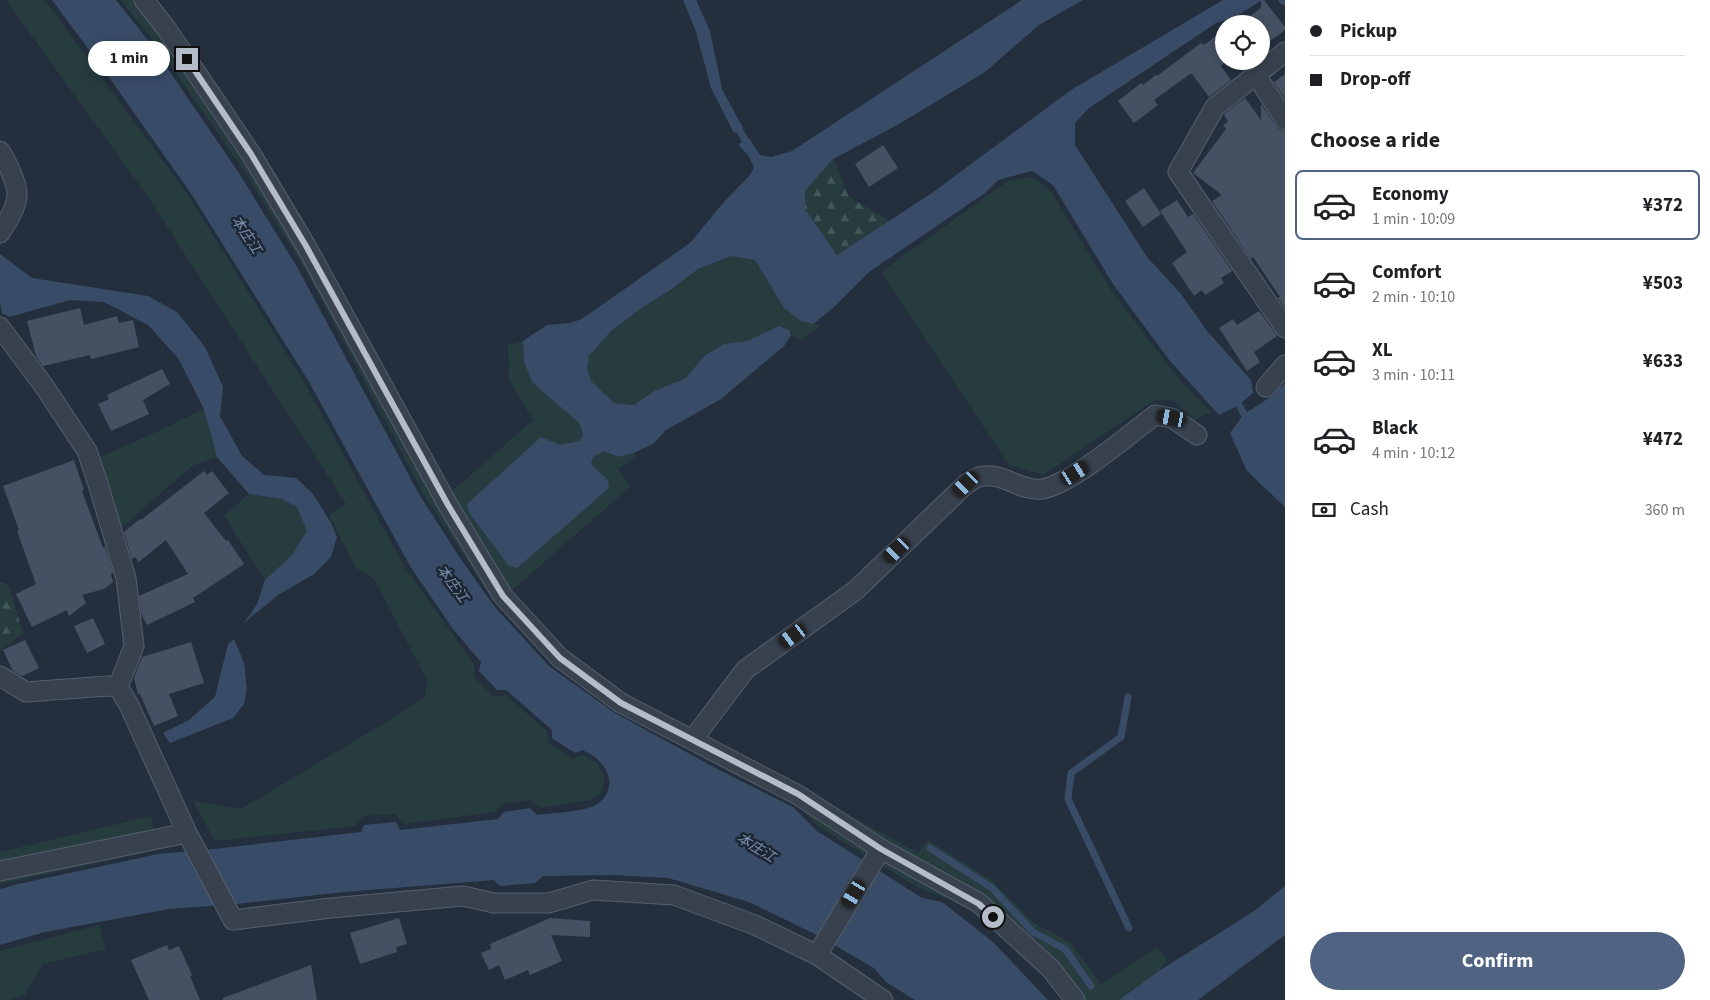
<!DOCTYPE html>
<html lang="en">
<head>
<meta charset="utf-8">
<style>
  :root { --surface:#fff; --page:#f2f2f2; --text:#202124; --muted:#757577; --line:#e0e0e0; --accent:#506383 }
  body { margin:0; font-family:"Source Sans 3","Noto Sans JP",sans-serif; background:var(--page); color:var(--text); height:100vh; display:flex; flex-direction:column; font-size:19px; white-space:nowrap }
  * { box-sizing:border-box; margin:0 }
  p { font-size:16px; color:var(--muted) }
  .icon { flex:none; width:28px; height:28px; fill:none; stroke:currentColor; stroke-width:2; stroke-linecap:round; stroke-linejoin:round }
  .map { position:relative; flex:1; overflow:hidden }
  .panel { display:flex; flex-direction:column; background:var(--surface); width:425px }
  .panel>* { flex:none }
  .hud { display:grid; align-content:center; height:110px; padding:0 25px; background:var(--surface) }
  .controls { position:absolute; left:1215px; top:15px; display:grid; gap:10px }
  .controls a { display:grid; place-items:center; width:55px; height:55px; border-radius:50%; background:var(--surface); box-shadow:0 2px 12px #0003; font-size:25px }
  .end { position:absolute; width:22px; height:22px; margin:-11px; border:6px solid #b4bcc9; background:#111; box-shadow:0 0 0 2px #111 }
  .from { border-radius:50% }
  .bubble { position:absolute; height:35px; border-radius:18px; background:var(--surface); box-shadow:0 2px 12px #0003; font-size:16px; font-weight:700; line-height:35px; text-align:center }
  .car { position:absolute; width:15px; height:30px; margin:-15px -8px; border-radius:6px; box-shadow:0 0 4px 1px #0007; background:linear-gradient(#222 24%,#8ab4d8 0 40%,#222 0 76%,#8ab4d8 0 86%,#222 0) }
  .hud b { display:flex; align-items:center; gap:18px; height:48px; font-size:19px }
  .hud b+b { border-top:1px solid var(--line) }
  .hud i { width:12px; height:12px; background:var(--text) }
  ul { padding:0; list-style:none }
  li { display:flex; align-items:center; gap:15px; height:70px; margin:0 10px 8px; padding:0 15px; border:2px solid transparent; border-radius:8px }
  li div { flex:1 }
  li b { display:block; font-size:19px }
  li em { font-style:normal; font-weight:700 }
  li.on { border-color:var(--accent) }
  li>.icon { width:45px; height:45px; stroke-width:1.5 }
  h2 { padding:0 25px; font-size:22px; line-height:60px }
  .pay { display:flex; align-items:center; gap:12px; height:55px; padding:0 25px; font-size:19px }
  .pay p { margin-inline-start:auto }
  .button { display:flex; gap:10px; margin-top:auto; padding:10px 25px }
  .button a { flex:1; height:58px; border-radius:30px; background:var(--accent); color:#fff; font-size:20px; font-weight:700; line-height:58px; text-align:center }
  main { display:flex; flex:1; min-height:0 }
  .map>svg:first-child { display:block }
  .green { fill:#263c3f }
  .forest { fill:url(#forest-firs) }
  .water { fill:#394c67 }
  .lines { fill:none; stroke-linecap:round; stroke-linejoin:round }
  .stream { stroke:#394c67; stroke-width:7 }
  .building { fill:#455162 }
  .street-casing { stroke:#565f6c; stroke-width:21 }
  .street { stroke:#38414e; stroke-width:19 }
  .route { stroke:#b4bcc9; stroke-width:6 }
  .labels { text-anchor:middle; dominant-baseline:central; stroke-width:5; stroke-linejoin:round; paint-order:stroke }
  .water-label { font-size:14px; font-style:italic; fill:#7c92b1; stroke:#1d2633 }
</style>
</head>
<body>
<main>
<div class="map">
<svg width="1285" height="1000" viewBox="0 0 1285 1000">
  <defs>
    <pattern id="forest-firs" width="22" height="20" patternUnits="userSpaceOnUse" patternTransform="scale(1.25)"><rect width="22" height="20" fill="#263c3f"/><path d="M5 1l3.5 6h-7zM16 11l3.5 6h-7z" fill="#435659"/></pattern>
  </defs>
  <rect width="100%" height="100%" fill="#242f3e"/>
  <path class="green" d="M6 0H45L188 195 303 380 404 566 474 664V677L494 697 506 695 547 731 548 742 572 759 582 755 596 762 605 778 601 794 590 800 540 808 530 800 502 804 495 812 403 824 396 814 363 816 356 826 215 841 193 801 241 809 386 722 424 698 428 682 374 579 356 568 329 515 346 504 148 197Z
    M121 0H157C215 77 269 159 316 243 361 326 404 410 449 494L533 420 509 380 508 345 523 341 524 362 532 382 580 424 583 435 580 441 560 445 469 513 486 535 608 480 591 464 592 457 604 451 618 457 634 453 637 456 618 469 630 487 511 591 568 653 629 697 686 724 918 853 928 840 991 880 1034 923 1071 943 1101 984 1157 947 1167 959 1159 971 1119 1000H1066L1060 992 974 909 919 888 819 827 795 803 552 664 497 606 424 495 306 271 242 168 154 42Z
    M1031 177 1050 190 1111 290 1181 382 1211 412 1195 420 1173 400H1155L1043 475 1009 465 881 272 1008 181Z
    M731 256 755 260 784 308 820 326 800 340 791 335 789 330 779 326 747 341 724 344 704 356 686 378 654 391 634 405 614 403 590 381 587 370 589 356 611 331 640 309 672 289 698 269Z
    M204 409 217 457 192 466 119 530 96 459 165 428Z
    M249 494 281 499 297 507 307 531 292 555 265 580 224 516Z
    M151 816 158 850 0 884V852Z
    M99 925 106 949 43 964 25 995 9 1000H0V951Z"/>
  <path class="forest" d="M833 159 849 197 890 221 837 255 805 209V191Z
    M0 582 9 586 23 633 0 651Z"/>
  <path class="water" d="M52 0H116L150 43 237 170 297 267 419 494 458 555 494 606 550 667 615 713 719 770 793 807 817 831 922 898 942 902 993 942 1048 1000H915L886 982 874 968 817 935 749 902 668 878 613 875 543 876 535 883 500 886 494 880 344 892 237 904 169 909 45 932 0 945V889L18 884 158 854 214 849 361 832 364 825 396 822 400 830 498 819 504 812 530 808 537 815C552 813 577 812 591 807 612 799 615 776 599 761 595 756 588 753 583 750L575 753 552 738V730L506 690H497L479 671 481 662 453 629 410 566 309 382 192 195 104 70Z
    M683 0H696L710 31 722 89 743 128 734 133 711 88 696 32Z
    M1022 0H1083L1039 25 985 72 899 124 833 159 805 191V209L837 255 932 193 1071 90 1223 0H1262L1237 16 1216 23 1089 108 1075 123V145L1147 257 1181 294 1207 331 1251 380 1253 393 1239 405 1219 415 1170 361 1113 284 1053 185 1032 171 998 180 985 193 869 272 833 308 813 324 801 321 784 308 755 260 731 256 698 269 672 289 640 309 611 331 589 356 587 370 591 381 614 403 634 405 654 391 686 378 704 356 724 344 747 341 779 326 789 330 791 335 784 346 721 399 666 430 654 443 634 453 618 457 604 451 593 457 591 464 608 480 609 488 517 568 509 566 469 513 467 504 541 437 560 445 579 441 583 435 580 424 532 382 524 362 523 341 547 325 570 323 582 319 690 243 723 203 750 175 754 167 748 155 738 144 749 138 760 155 771 157 792 151Z
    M0 254 32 278 148 296 177 312 205 347 223 387 220 416 242 456 264 475 296 478 313 494 331 523 337 537 331 557 314 574 278 595 244 623 257 604 265 580 292 555 307 531 297 507 281 499 249 494 217 457 204 409 178 358 148 325 104 302 70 300 9 317 2 313 0 302Z
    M1285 383V507L1247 471 1230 433 1244 414 1269 398Z
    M234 639 244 663 247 689 244 704 233 718 170 743 163 733 189 720 215 697 228 644Z
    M1285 886V935L1198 1000H1119L1159 971 1254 911Z"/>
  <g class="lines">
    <path class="stream" d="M1282 0 1285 2
      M736 124 749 147
      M1239 405 1244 414
      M1128 697 1121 737 1071 773 1068 799 1129 928
      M930 848 992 888 1033 932 1065 949 1091 986"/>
  </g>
  <path class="building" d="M1261 0H1264L1285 27V30L1261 48V24H1239L1261 8Z
    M1224 30V63L1221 66 1231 80 1209 97 1192 74H1190L1154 100 1158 105 1134 123 1118 101 1141 83 1143 85 1156 75 1157 76 1201 43 1204 45Z
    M1285 74V99L1274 82Z
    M1245 98 1261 120V104L1276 126 1279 130 1285 131V308L1278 298 1280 297 1253 257 1251 259 1212 201 1222 195 1193 173 1226 129 1223 125 1228 122 1224 114Z
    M883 145 898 168 869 187 855 164Z
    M1144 188 1161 214 1143 227 1125 201Z
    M1177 200 1188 217 1193 214 1232 271 1221 278 1224 283 1205 295 1202 290 1194 296 1172 263 1187 252 1160 211Z
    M80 308 84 325 117 316 119 323 133 320 139 347 91 359 90 355 43 366 36 356 27 321Z
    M1259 311 1277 336 1254 352 1260 362 1247 371 1219 328 1233 319 1237 325Z
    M162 369 170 384 143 400 149 414 111 431 98 404 109 399 107 395Z
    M74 460 84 490 82 491 103 548 105 547 113 572 111 574 113 582 104 589 82 595 86 603 69 616 67 610 32 627 16 594 36 584 17 531 19 530 3 486Z
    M204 471 207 475 212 471 229 493 204 513 226 541 228 540 244 564 193 598 195 602 147 625 141 613 139 596 188 574 166 540 139 562 135 557 132 559 124 532 140 519 141 520Z
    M93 618 105 644 87 653 74 626Z
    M25 640 39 668 22 676 13 671 3 650Z
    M191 642 204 683 169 694 178 716 154 726 140 694H138L134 678 142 657Z
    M399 918 407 944 396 947 397 952 360 964 350 933Z
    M550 918 590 921V937L551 935 562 961 530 975 528 970 505 980 499 965 489 970 481 953 491 949 490 944Z
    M167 945 169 950 179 946 192 975 190 976 200 1000H149L131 960Z
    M311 965 317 1000H223V998Z"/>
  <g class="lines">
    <defs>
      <path id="street" d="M144 0 166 28 251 154 306 246 448 505 503 596 560 658 621 703 798 795 881 849 979 903 1051 969 1075 1000
        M1285 52 1215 107 1178 172 1285 328
        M1256 75 1285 120
        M0 151C6 160 16 181 17 192 18 206 7 222 0 233
        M0 327 44 386 87 451 98 484 126 578 134 646 118 687
        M1266 387 1285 365
        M0 676 26 692 107 686 118 687
        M118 687 129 705 187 833 233 920 331 908 463 896 494 903H549L593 890 674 895 755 925 817 955 883 1000
        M693 739 745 670 856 590 966 484C970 482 975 478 979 477 1000 470 1020 492 1042 489 1070 485 1130 434 1155 415L1172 418 1197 435
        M0 871 187 833
        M817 955 881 849"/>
    </defs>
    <use href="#street" class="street-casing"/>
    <use href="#street" class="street"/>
  </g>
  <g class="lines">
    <path class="route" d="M187 59 251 154 306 246 448 505 503 596 560 658 621 703 798 794 881 849 979 904 993 917"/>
  </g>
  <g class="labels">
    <g class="water-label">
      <text transform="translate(246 235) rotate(57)">本庄江</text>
      <text transform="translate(452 584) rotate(54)">本庄江</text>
      <text transform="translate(756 848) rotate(32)">本庄江</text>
    </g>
  </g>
</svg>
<div class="controls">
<a><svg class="icon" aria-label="locate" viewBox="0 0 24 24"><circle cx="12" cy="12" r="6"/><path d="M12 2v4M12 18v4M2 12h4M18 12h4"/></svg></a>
</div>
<i class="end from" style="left:993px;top:917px"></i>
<i class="end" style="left:187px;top:59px"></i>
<div class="bubble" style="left:88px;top:41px;width:82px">1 min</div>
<i class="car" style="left:1172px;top:418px;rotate:280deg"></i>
<i class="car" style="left:1075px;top:473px;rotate:58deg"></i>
<i class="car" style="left:966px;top:484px;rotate:226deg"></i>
<i class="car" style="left:897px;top:550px;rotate:226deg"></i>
<i class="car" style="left:793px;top:636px;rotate:234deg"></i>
<i class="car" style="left:854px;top:894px;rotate:211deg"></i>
</div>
<section class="panel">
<div class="hud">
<b><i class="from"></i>Pickup</b>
<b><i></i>Drop-off</b>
</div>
<h2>Choose a ride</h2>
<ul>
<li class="on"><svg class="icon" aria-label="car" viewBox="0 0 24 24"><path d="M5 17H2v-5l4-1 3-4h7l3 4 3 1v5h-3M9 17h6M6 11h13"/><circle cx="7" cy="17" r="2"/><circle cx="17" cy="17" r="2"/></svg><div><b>Economy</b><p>1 min · 10:09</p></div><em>¥372</em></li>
<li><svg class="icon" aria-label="car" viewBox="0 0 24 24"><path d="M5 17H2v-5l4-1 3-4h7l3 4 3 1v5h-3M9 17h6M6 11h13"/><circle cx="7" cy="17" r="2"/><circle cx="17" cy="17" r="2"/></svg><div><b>Comfort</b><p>2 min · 10:10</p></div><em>¥503</em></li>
<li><svg class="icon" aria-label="car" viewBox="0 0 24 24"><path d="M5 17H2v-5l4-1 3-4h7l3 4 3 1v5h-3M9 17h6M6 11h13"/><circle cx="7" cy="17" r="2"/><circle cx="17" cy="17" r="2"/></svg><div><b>XL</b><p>3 min · 10:11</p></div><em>¥633</em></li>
<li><svg class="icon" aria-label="car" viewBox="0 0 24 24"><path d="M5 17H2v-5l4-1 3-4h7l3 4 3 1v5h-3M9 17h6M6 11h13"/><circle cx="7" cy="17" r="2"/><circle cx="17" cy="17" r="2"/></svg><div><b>Black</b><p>4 min · 10:12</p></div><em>¥472</em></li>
</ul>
<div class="pay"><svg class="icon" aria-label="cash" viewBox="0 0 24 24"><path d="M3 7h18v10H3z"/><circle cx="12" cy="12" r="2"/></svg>Cash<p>360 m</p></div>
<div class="button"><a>Confirm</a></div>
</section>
</main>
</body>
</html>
